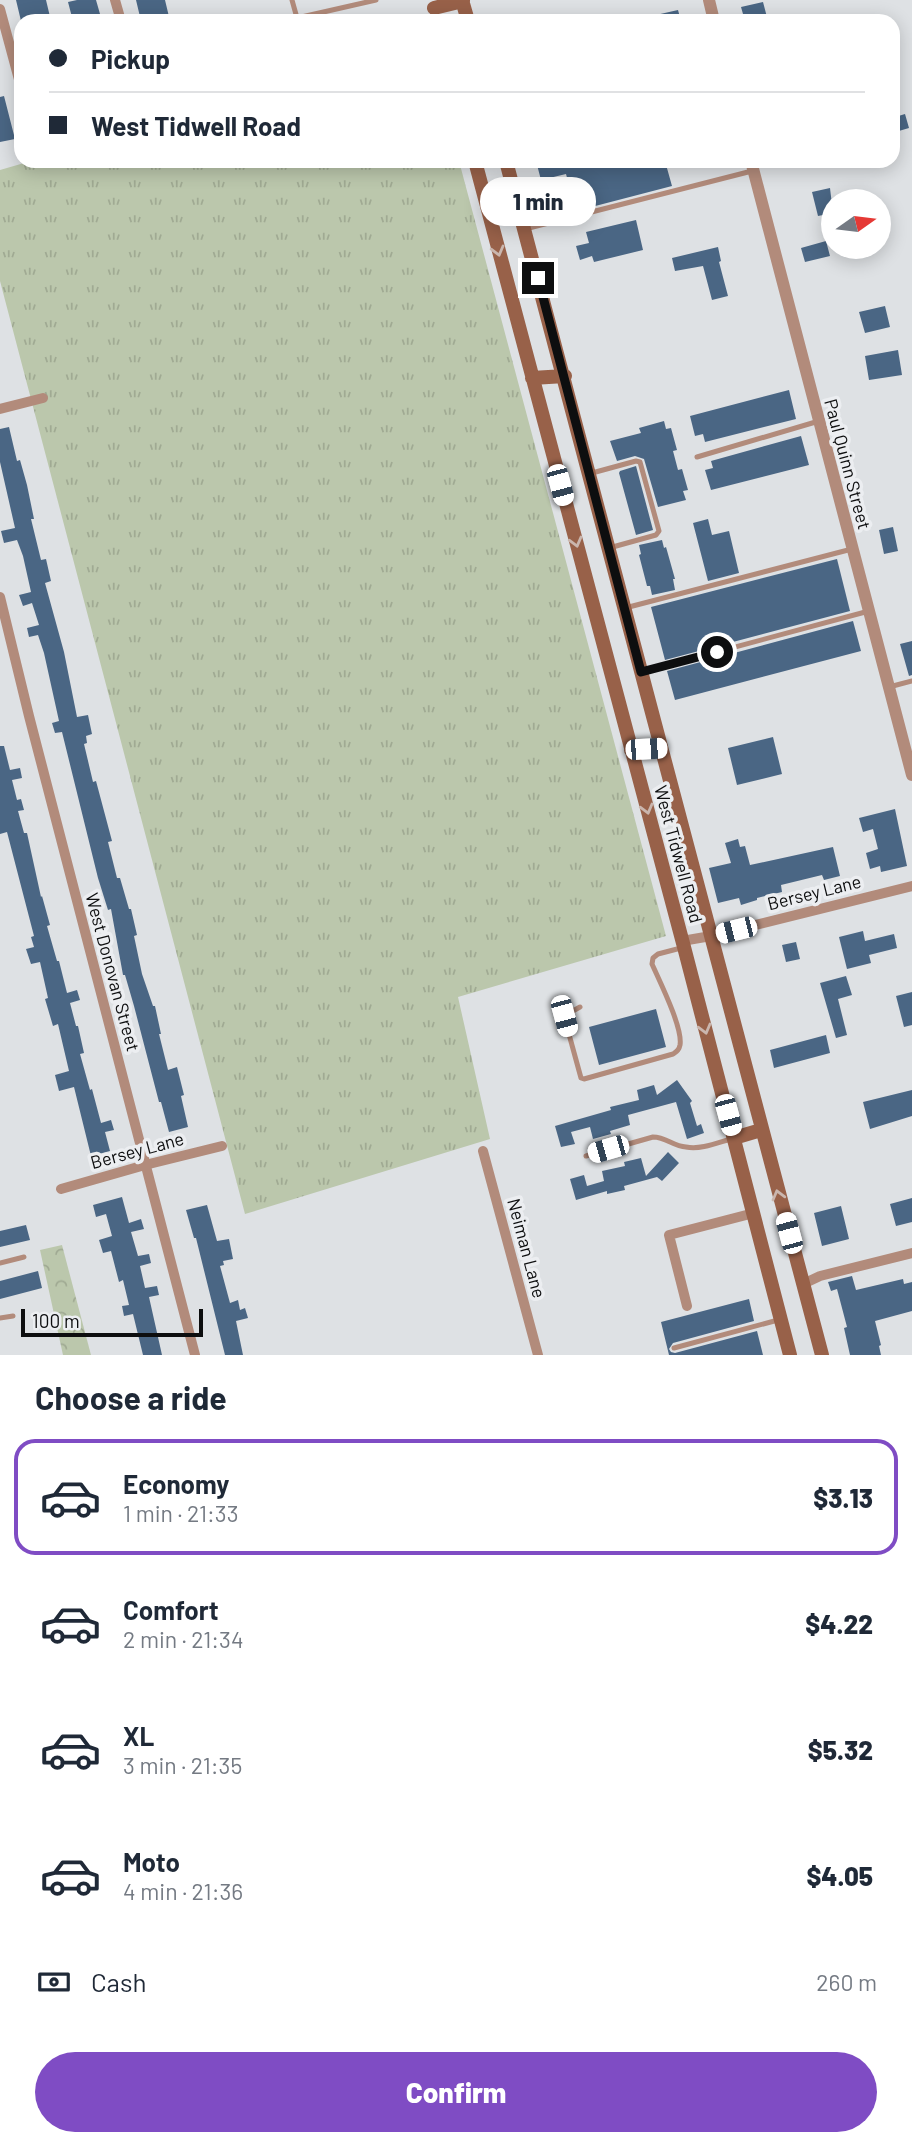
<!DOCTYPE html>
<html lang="en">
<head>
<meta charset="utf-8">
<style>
  :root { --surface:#fff; --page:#f6f6f7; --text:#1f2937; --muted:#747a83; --line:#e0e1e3; --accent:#7f4cc4 }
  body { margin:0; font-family:Barlow,sans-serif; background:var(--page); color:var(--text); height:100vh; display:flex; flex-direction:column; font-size:26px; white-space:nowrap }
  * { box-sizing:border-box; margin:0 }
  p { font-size:23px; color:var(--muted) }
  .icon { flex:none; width:38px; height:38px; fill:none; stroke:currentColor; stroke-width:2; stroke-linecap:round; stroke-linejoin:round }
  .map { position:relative; height:1355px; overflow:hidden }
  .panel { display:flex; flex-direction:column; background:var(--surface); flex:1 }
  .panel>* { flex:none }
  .banner { position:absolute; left:14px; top:14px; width:886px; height:154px; border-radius:21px; box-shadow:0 4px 18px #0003; display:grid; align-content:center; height:154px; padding:0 35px; background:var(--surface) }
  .needle { width:46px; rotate:76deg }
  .fabs { position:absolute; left:821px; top:189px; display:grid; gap:14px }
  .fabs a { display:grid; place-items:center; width:70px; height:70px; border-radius:50%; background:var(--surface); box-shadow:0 4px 18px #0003; font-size:35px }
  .scale { position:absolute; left:21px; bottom:18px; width:182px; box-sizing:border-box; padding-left:7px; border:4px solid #0d0e0f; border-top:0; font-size:19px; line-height:24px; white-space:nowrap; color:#0d0e0f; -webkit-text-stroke:5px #eceef1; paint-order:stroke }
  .end { position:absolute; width:32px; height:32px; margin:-16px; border:9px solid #0d0e0f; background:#fff; box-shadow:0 0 0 4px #fff }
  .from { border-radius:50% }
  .bubble { position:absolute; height:49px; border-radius:24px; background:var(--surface); box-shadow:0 4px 18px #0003; font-size:23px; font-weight:800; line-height:49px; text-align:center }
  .car { position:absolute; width:21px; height:42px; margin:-21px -10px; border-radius:9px; box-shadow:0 0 5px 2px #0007; background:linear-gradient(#fff 24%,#345 0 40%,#fff 0 76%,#345 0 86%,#fff 0) }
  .banner b { display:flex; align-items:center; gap:24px; height:66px; font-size:26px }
  .banner b+b { border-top:2px solid var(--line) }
  .banner i { width:18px; height:18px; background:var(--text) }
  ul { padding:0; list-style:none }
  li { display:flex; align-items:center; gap:21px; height:116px; margin:0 14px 10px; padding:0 21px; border:4px solid transparent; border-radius:21px }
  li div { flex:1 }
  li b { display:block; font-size:26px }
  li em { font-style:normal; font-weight:800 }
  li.on { border-color:var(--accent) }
  li>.icon { width:63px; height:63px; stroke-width:1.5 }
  h2 { padding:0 35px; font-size:32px; line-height:84px }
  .pay { display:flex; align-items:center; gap:18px; height:77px; padding:0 35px; font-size:26px }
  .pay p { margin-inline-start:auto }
  .button { display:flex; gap:14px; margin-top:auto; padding:14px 35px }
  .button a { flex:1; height:80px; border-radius:42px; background:var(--accent); color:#fff; font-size:28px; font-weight:800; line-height:80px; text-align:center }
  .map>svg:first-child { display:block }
  .grass { fill:url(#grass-tufts) }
  .forest { fill:url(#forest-crowns) }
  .building { fill:#4a6684 }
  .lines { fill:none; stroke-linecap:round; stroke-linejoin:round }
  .service { stroke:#b28b7b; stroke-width:5 }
  .minor { stroke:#b28b7b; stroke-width:10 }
  .tertiary { stroke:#b28b7b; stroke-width:12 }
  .secondary { stroke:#986149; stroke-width:14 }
  .oneway { stroke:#cab6ae }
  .route { stroke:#0d0e0f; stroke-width:9 }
  .labels { text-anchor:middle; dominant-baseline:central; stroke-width:7; stroke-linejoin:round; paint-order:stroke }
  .street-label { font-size:18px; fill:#0d0e0f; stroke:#eceef1 }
</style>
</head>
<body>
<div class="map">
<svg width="912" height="1355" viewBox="0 0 912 1355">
  <defs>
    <pattern id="grass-tufts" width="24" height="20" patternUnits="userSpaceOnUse" patternTransform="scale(1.75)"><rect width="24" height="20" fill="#bbc7ac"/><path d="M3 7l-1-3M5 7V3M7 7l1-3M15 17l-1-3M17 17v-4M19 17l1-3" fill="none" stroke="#a0aa93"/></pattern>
    <pattern id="forest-crowns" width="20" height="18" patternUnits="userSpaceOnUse" patternTransform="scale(1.75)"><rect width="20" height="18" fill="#bbc7ac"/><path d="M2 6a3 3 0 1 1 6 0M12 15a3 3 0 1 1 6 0" fill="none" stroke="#a0aa93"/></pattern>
  </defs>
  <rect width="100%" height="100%" fill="#dee1e4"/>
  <path class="grass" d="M31 161H229L231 168 261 161H459L666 936 458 997 490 1139 245 1214 0 281V170Z"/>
  <path class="forest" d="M62 1245 91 1355H63L40 1250Z"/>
  <path class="building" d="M16 0H46L51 21H21Z
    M77 0H96L102 21H73L68 2Z
    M136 0H165L170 21H141Z
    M763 2 768 21H745L741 7Z
    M678 10 681 21H647V17Z
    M4 96 15 139 0 142V97Z
    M905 114 909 128 892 133V118Z
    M536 161H650V164L665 161 672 186 576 211 566 174 541 180Z
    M830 188 833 213 818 216 812 192Z
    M636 220 643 250 594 262 592 256 580 260 576 246 589 243 586 232Z
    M826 241 830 256 805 262 801 248Z
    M718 247 721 261 719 262 728 296 712 300 703 266 675 271 672 258Z
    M885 306 890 327 865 333 859 312Z
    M898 350 902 375 869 380 865 356Z
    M789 390 796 419 705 442 703 434 695 436 690 416Z
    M664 421 666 429 671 428 677 450 673 451 678 470 682 469 688 490 683 491 686 500 658 507 644 459 635 456 617 461 610 441 641 433 639 428Z
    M9 427 17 461 20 460 27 485 34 519H31L41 560 46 559 51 581 45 583 64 652 77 717 88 715 92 734 86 736 87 743 84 744 93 782 96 781 112 841 108 842 117 878H120L129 909H131L137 935 134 936 142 974 153 1006H155L161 1034H159L168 1070 177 1067 184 1095 181 1096 188 1127 169 1132 161 1102H159L134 1006 125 975H123L111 909 108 910 98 878 62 732 55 733 52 723 59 721 44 653 38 635 29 637 27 628 39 625 32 603 23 606 19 595 31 592 23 556 17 540 4 543 1 531 15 528 0 462V429Z
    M801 436 809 465 711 490 705 470 713 468 711 461Z
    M636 466 653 530 636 535 619 473 620 471Z
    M708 519 712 535 729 531 739 573 708 581 693 523Z
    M893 527 898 551 884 554 879 530Z
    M662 540 664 548 666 547 675 579H673L675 590 652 595 650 586H647L639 555 641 554 639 545Z
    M837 559 850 611 665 660 651 607Z
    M853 621 861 651 675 700 667 671Z
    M912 641V675L909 676 900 644Z
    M773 737 782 774 737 785 728 748Z
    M0 746H4L10 770 20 768 22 778 12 780 17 800 21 799 24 810 18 811 24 833H27L41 897 42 896 50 925 47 926 57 961H59L67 993 77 990 80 1000 70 1003 76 1026H78L84 1053 80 1054 90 1090 92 1089 101 1123 111 1120 114 1130 105 1132 110 1151 91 1156 74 1087 59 1091 55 1075 69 1071 58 1024 53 1026 45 999 48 998 40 962 31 964 26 949 34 947 31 937 34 936 7 832 0 834Z
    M895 809 907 866 881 872 880 866 870 869 866 853 878 849 873 829 863 832 859 818Z
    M738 839 740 847 745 846 750 865 833 847 840 876 824 880 822 875 781 885 782 892 757 898V900L741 905 739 898 718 903 709 868 731 863 725 843Z
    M863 931 865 941 894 934 897 948 869 955 871 963 847 969 839 937Z
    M796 942 800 959 786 962 782 945Z
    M846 976 852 995 838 999 847 1035 836 1038 820 983Z
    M912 992V1025L904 1027 896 996Z
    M656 1009 666 1047 599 1065 589 1027Z
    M826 1035 830 1053 774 1068 770 1050Z
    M677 1080 692 1101 690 1103 697 1126 701 1124 704 1133 687 1139 676 1102 628 1115 630 1125 610 1131 611 1134 593 1139 590 1127 571 1132 575 1144 561 1147 555 1126 611 1110 610 1107 639 1100 637 1090 654 1085 657 1095Z
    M912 1090V1116L870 1129 863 1102Z
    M668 1152 679 1163 662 1181 657 1177 624 1186 625 1190 607 1194V1191L576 1200 570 1179 584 1175 587 1186 604 1181 602 1171 625 1166 624 1162 641 1158 646 1176Z
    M122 1197 129 1223 141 1219 144 1229 131 1232 138 1256 149 1254 151 1263 140 1266 145 1288 157 1286 159 1295 149 1297 162 1355H143L133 1314 124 1316 122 1306 129 1305 123 1280 119 1282 111 1251 103 1253 99 1240 112 1236 106 1214 96 1217 93 1205Z
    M912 1198V1222L896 1226 890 1204Z
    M207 1205 217 1241 229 1239 233 1259 223 1261 224 1265 220 1266 230 1303 238 1300 240 1310 245 1308 248 1318 236 1321 243 1355H225L196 1238H194L186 1210Z
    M841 1206 849 1239 822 1246 814 1213Z
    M26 1225 30 1240 0 1247V1231Z
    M38 1271 42 1288 0 1299V1281Z
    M852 1276 856 1290 903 1279 904 1284 912 1282V1311L875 1321 881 1345 879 1346 881 1355H850L844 1328 847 1327 837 1289 831 1291 828 1282Z
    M749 1299 754 1321 673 1343 669 1349 671 1352 675 1353 757 1331 763 1355H669L661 1322Z"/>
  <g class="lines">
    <path class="service" d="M292 0 297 18 376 0
      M525 229 752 171
      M697 457 819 421
      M592 473 636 461 640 462 659 531 656 535 609 548
      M625 608 852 549
      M642 672 869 611
      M889 687 912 681
      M580 1007 564 1016 581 1078 584 1079 673 1054C677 1051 679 1050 680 1045 683 1028 660 982 652 964L653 958 658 954 681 948
      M586 1156 653 1137C666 1137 673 1146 686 1147 700 1150 717 1143 731 1139
      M0 1263 24 1257
      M0 1318 13 1316
      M674 1348 778 1320"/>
    <path class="minor" d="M115 0 121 21
      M0 9 21 87
      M0 409 43 398
      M0 597 29 716 195 1355
      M682 941 711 936 912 886
      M483 1151 538 1355
      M61 1189 145 1165 222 1146
      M803 1284 820 1276 912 1253
      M687 1306 669 1235 754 1213"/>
    <path class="tertiary" d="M709 0 714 21
      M751 161 912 775"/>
    <path class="secondary" d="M462 0 468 21
      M434 8 463 1
      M475 161 684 947 790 1355
      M506 161C614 558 714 958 822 1355
      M532 378 565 376
      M631 750 661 749
      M734 1138 761 1130"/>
  </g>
  <defs><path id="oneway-chevron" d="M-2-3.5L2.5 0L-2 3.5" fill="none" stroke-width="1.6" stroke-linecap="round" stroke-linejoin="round" transform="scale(1.75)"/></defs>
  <g class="oneway">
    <use href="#oneway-chevron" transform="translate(498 251) rotate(75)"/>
    <use href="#oneway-chevron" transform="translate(576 542) rotate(75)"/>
    <use href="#oneway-chevron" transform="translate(647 809) rotate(75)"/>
    <use href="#oneway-chevron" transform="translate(705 1029) rotate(75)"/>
    <use href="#oneway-chevron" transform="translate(778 1195) rotate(-105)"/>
  </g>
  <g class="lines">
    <path class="route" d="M538 278 641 672 717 652"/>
  </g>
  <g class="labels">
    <g class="street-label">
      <text transform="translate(848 464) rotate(75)">Paul Quinn Street</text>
      <text transform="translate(679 854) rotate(75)">West Tidwell Road</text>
      <text transform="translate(814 892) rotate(-14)">Bersey Lane</text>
      <text transform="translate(113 972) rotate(75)">West Donovan Street</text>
      <text transform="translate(137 1150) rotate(-15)">Bersey Lane</text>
      <text transform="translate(527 1248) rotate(75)">Neiman Lane</text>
    </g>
  </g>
</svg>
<div class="fabs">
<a><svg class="needle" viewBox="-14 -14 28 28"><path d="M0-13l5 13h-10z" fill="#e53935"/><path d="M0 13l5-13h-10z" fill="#747a83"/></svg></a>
</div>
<div class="scale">100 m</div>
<i class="end from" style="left:717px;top:652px"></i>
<i class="end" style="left:538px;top:278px"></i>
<div class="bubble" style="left:480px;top:177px;width:116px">1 min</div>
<i class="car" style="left:560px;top:485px;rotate:165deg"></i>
<i class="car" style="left:646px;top:749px;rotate:87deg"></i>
<i class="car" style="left:736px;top:930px;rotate:256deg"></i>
<i class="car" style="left:564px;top:1016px;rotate:165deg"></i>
<i class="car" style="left:728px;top:1115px;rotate:165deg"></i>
<i class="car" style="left:608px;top:1149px;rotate:254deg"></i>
<i class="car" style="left:789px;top:1233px;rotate:345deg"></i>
<div class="banner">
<b><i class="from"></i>Pickup</b>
<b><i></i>West Tidwell Road</b>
</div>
</div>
<section class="panel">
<h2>Choose a ride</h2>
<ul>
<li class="on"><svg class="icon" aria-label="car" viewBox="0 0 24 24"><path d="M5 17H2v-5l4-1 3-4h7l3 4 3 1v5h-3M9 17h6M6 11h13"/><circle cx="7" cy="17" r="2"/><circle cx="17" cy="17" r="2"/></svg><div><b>Economy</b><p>1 min · 21:33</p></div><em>$3.13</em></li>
<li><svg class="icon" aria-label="car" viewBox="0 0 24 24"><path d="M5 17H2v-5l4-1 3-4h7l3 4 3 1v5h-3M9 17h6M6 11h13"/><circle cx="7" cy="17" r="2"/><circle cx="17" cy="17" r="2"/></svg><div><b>Comfort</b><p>2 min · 21:34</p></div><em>$4.22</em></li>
<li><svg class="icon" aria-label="car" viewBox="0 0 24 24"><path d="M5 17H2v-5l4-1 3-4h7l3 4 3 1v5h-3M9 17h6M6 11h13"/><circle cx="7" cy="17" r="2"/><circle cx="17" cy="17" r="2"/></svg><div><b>XL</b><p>3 min · 21:35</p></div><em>$5.32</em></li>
<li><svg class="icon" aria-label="car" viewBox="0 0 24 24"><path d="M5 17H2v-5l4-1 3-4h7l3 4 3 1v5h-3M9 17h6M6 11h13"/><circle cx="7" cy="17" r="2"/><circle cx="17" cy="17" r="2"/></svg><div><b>Moto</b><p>4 min · 21:36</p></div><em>$4.05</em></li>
</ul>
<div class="pay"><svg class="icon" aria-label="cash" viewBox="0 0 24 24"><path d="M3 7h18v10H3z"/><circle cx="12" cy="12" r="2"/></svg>Cash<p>260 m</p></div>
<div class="button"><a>Confirm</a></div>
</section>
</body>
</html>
